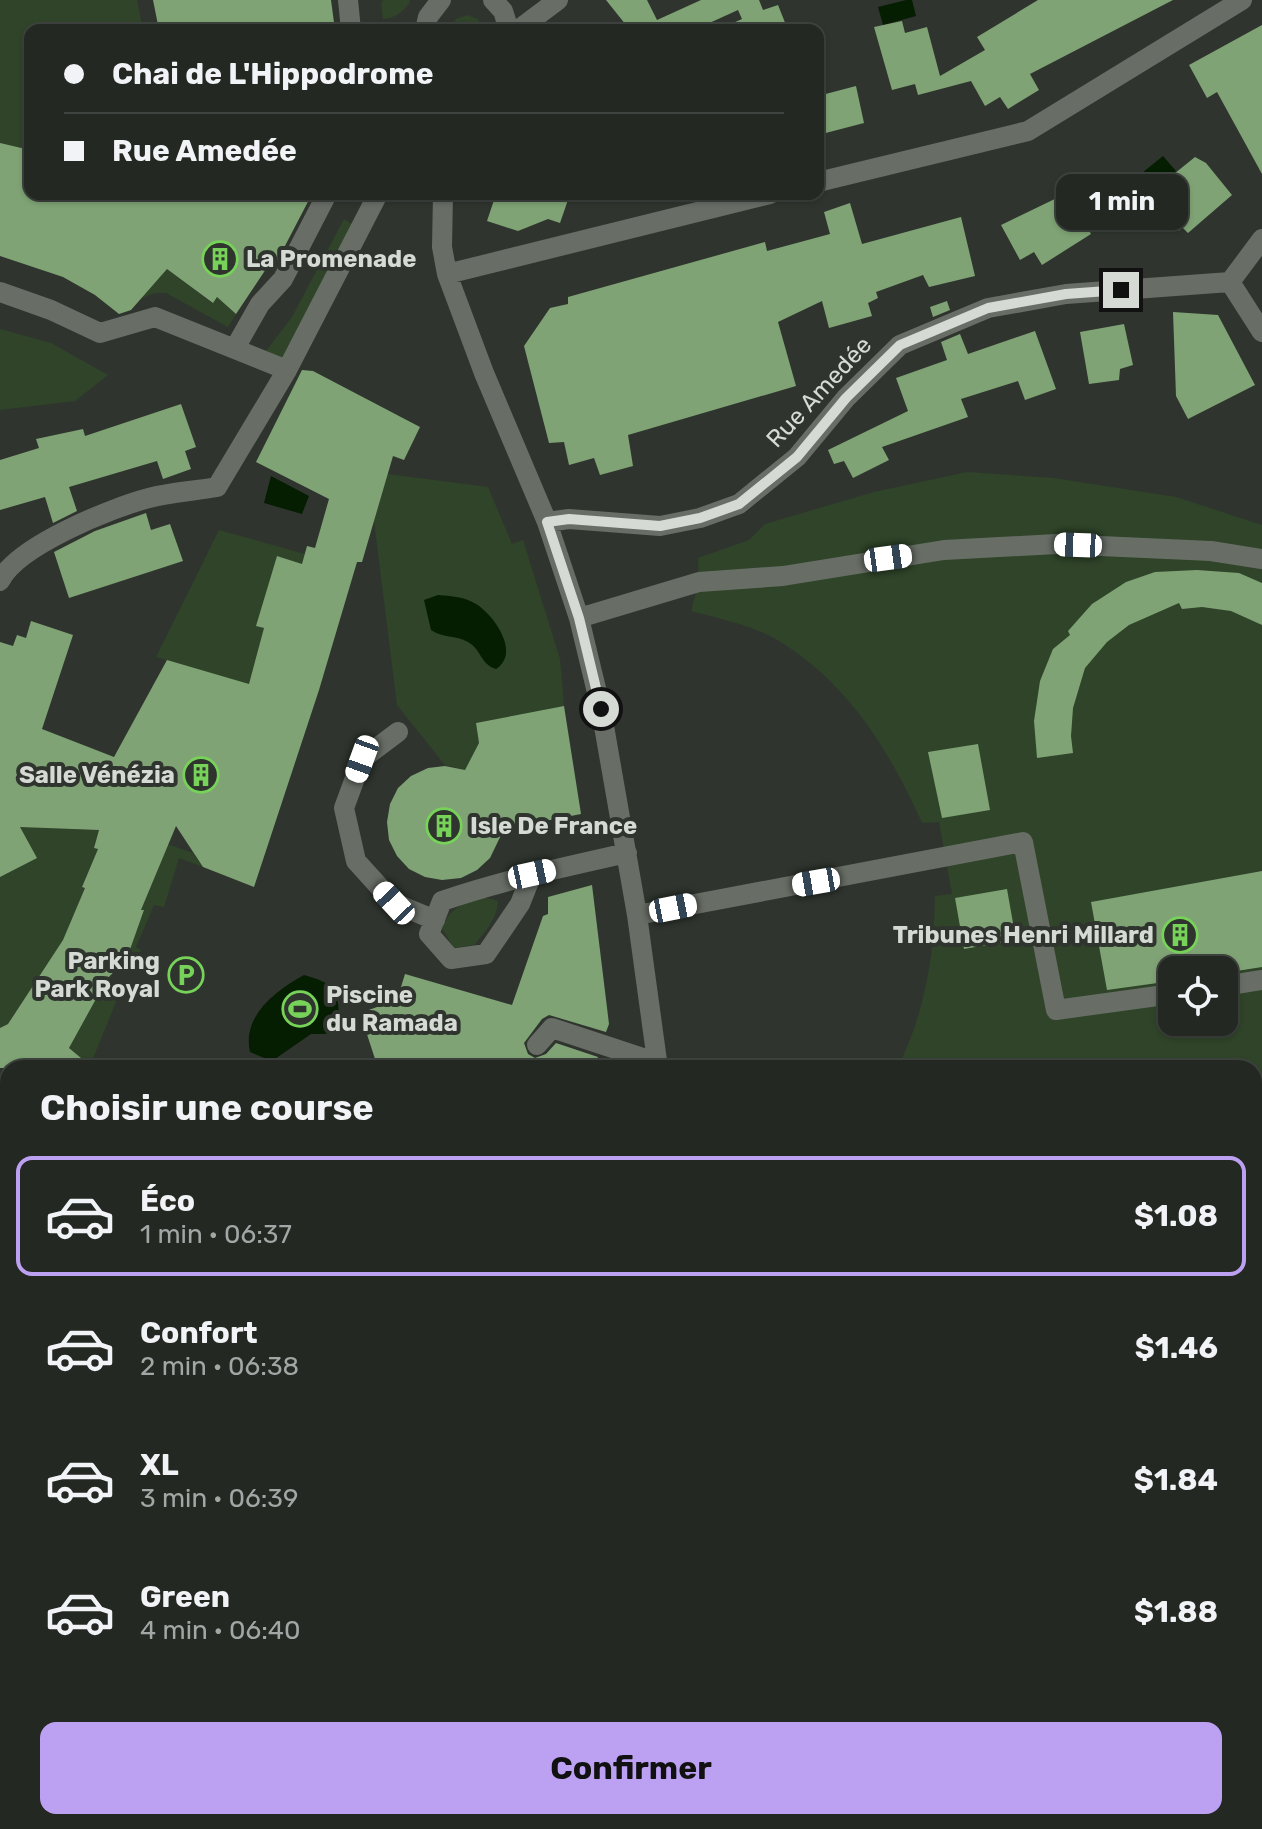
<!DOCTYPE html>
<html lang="fr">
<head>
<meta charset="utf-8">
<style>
  :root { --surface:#232822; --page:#2b302a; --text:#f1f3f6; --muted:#a3a6a5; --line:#404440; --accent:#bca0f2 }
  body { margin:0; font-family:Rubik,sans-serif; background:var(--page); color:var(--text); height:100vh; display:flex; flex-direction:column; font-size:30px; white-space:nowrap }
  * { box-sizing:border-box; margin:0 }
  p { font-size:26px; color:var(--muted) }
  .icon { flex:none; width:44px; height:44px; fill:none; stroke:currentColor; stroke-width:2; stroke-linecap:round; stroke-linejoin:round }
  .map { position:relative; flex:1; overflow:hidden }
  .sheet { position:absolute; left:0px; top:1060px; width:1262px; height:770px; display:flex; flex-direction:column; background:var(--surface); border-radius:24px 24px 0 0; box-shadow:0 2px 6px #0004,0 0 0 2px var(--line) }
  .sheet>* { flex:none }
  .banner { position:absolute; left:24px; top:24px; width:800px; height:176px; border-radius:16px; box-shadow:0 2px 6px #0004,0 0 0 2px var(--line); display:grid; align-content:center; height:176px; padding:0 40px; background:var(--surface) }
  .buttons { position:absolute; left:1158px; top:956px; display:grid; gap:16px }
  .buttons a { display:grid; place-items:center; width:80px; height:80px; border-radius:16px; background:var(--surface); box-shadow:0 2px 6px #0004,0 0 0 2px var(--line); font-size:40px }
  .end { position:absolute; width:36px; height:36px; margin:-18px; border:10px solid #d6dad5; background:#111; box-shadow:0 0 0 4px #111 }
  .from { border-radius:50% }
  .bubble { position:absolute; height:56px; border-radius:16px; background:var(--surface); box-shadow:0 2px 6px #0004,0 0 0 2px var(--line); font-size:26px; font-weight:700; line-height:56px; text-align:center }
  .car { position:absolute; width:24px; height:48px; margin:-24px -12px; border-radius:10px; box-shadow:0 0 6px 2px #0007; background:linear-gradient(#fff 24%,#345 0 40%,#fff 0 76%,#345 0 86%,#fff 0) }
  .banner b { display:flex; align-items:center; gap:28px; height:76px; font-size:30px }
  .banner b+b { border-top:2px solid var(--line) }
  .banner i { width:20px; height:20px; background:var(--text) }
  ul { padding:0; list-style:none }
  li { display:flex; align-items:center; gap:24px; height:120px; margin:0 16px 12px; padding:0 24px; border:4px solid transparent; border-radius:16px }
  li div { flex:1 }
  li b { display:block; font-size:30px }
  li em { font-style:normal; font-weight:700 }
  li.selected { border-color:var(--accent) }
  li>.icon { width:72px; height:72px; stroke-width:1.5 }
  h2 { padding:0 40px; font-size:36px; line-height:96px }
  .button { display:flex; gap:16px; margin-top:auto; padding:16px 40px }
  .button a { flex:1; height:92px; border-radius:16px; background:var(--accent); color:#111; font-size:32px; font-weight:700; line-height:92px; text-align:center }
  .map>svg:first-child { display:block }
  .green { fill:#2f4429; fill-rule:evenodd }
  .water { fill:#051d00 }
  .building { fill:#7fa375 }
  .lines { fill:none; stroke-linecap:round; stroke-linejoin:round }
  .minor { stroke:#686e66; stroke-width:20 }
  .route { stroke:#d6dad5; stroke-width:10 }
  .labels { text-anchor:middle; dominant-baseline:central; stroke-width:8; stroke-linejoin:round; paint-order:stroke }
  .poi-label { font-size:24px; font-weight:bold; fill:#d6dad5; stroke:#2f352e; text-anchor:start }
  .street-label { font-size:24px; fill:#d6dad5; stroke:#2f352e }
</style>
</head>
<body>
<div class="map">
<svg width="1262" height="1829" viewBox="0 0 1262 1829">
  <rect width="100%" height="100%" fill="#2f352e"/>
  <path class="green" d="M0 0H137L143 30H30V150L0 144Z
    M384 0H409L410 2C402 13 395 18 383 19L381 3Z
    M467 15 478 19 484 30H450L456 19Z
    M344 219 352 224 285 361 266 351 292 317Z
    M144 251 212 303 217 297 236 314 228 327 166 293H155L140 299Z
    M0 329 51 343 108 375 75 401 0 410Z
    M967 472 1053 478 1176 497 1262 525V1829H849L837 1822H1254V1068H897C925 1015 934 956 935 896L952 894 939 822 922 823C890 751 848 683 779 641 752 625 721 619 691 611L699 582 698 558 749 540 765 524 874 492ZM1172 970H1224V1022H1172Z
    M387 474 488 487 512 544 523 540 560 659 564 706 476 723 479 743 465 770 445 765 397 705 374 521Z
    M219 530 305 554 312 567 277 556 257 626 264 628 287 681 319 690 313 703 156 657Z
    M0 813 45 828 99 830 94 847 98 849 82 886 85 888 63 940 8 1024 0 1028Z
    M159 841 193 853 203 867 179 858 164 907 154 905 136 947 141 950 136 962 127 957 144 911 141 910 156 874Z
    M483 897 498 901C497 919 486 931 474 945L454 948 442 928C450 908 463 903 483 897Z
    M107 979 122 987 90 1066 69 1048Z"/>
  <path class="water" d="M906 0H912L916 16 883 25 878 7Z
    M1163 156 1176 171 1148 195 1137 177Z
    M271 476 309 496 302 514 264 503Z
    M438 595C451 596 465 597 476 604 494 615 521 653 496 669 481 665 481 649 468 642 456 635 442 638 431 630L424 600Z
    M304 975C333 983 339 989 339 1020L326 1034H311L272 1061 250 1052C242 1016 275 991 304 975Z
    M1254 1430H1262V1746L1254 1744Z"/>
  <path class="building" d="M153 0H331L335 30H159Z
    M606 0H647L657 20 701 0H759L763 10 778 5 788 30H717L742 19 738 10 694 30H630Z
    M1038 0H1173L1030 74 1039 90 1008 109 1000 97 985 106 971 81 918 95 915 84 892 90 874 27 902 21 905 33 927 27 940 76 985 50 977 37Z
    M1262 25V174L1217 92 1207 98 1189 65Z
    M856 86 864 123 818 135V96Z
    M0 143 30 150V194H312L274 267 268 266 236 314 217 297 213 303 167 269 131 310 119 314 95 295 63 277 0 256Z
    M1195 157 1206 163 1232 195 1188 233 1182 227 1179 231 1148 195Z
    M496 194H570L560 223 548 219 518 231 487 221Z
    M1063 195 1076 207 1091 234 1042 265 1034 252 1020 260 1001 225Z
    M850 203 862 244 961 217 975 276 929 287 923 275 876 292 878 298 868 303 872 316 829 328 822 301 778 322 796 386 628 435 633 466 600 475 594 458 569 465 564 442 549 443 524 346 550 308 568 304V297L765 242 767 251 830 234 824 212Z
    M947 301 950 310 933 317 930 307Z
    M1173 312 1218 315 1255 385 1188 419 1176 396Z
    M1124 324 1133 365 1120 369 1119 380 1089 384 1080 332Z
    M1035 331 1056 389 1025 400 1018 381 961 399 968 417 882 447 889 460 853 478 844 461 834 464 828 450 908 411 896 378 947 360 941 342 960 334 968 354Z
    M302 370 313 371 420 427 404 460 393 456 362 562H357L319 690 254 887 203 867 176 826 141 910H144L127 958 107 979 69 1048 93 1068H0V1028L8 1024 63 940 85 888 82 887 98 849 94 848 99 830 20 827 37 858 0 877V642L13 646 17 635 26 638 31 621 73 635 42 729 114 757 167 660 249 684 264 628 256 626 277 556 302 564 307 546 315 548 329 499 256 462Z
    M181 404 196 447 185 451 191 469 163 479 157 461 69 487 77 511 53 523 45 497 0 510V460L39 448 36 439 83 429 85 436Z
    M146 513 151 530 170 524 183 561 69 598 54 552 95 531Z
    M1197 570 1239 573 1262 583V625L1231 611 1202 607 1182 609 1179 603 1129 625 1107 642 1085 668 1073 708 1071 736 1073 753 1037 758 1034 721 1040 681 1053 649 1070 635 1068 631 1092 604 1126 582 1155 572Z
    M564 706 581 814 504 829 490 858 477 870 461 878 442 880 425 877 409 869 397 856 389 840 387 822 390 804 398 788 411 776 428 768 445 766 465 770 479 743 476 723Z
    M978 744 990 810 942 818 928 752Z
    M1262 871V967L1224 973V970H1172V981L1107 990 1091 902Z
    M592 885 609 1024 606 1032 549 1015 542 1019 524 1043 528 1054 535 1058 546 1054 556 1043 598 1057 594 1068H378L360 1013 397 1000 405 974 512 1005 543 916 548 914V897Z
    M1007 889 1016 940 964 949 955 898Z"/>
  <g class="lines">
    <path class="minor" d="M348 0 351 30
      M493 0 503 11 509 30
      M425 30 428 17 441 0
      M518 30 558 0
      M818 182 1028 131 1242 0
      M443 194 442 247 447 274 484 373 547 522 579 618 601 709 637 915 658 1068
      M1262 239 1230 282 1262 332
      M447 274 770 194
      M0 292 51 310 100 333 155 317 287 370
      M235 348 260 304 283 279 327 194
      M547 522 569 519 660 526 700 518 739 504 797 457 846 398 900 345 988 308 1066 294 1230 282
      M0 581C17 546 111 508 149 498 171 492 195 491 217 487L287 370 378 194
      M579 618 699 582 783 576 944 550 1056 544 1211 551 1262 559
      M398 732 362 759 344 808 356 861 394 903 435 920
      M532 874 520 904 486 954 451 959 429 934 442 901C503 880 565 867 627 853
      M637 915 1023 842 1056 1010 1172 994
      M1224 986 1262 980
      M537 1045 552 1028 658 1063
      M0 1437 8 1415
      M0 1513 8 1515
      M0 1570 8 1556
      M716 1822 732 1829
      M129 1829 132 1822
      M371 1829 375 1822
      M551 1829 554 1822"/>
  </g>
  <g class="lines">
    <path class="route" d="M601 709 579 618 547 522 569 519 660 526 700 518 739 504 797 457 846 398 900 345 988 308 1066 294 1121 290"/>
  </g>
  <defs>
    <symbol id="building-ring" viewBox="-11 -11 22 22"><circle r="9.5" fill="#2f352e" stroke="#77d259" stroke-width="1.5"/><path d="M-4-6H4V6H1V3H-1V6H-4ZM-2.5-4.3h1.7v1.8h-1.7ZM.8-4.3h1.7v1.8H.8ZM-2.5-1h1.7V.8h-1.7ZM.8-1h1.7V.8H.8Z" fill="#77d259"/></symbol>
    <symbol id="parking-ring" viewBox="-11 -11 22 22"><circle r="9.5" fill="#2f352e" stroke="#77d259" stroke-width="1.5"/><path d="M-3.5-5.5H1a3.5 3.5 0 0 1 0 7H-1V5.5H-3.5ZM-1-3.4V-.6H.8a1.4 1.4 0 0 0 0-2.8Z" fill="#77d259"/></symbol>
    <symbol id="stadium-ring" viewBox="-11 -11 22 22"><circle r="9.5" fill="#2f352e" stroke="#77d259" stroke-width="1.5"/><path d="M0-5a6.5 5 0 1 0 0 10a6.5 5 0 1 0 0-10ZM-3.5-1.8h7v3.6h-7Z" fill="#77d259"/></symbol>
  </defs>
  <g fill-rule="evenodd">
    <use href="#building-ring" x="200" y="239" width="40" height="40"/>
    <use href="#building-ring" x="181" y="755" width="40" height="40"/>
    <use href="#building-ring" x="424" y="806" width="40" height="40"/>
    <use href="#building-ring" x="1160" y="915" width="40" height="40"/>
    <use href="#parking-ring" x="166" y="955" width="40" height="40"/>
    <use href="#stadium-ring" x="280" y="989" width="40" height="40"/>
  </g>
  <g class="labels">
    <g class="poi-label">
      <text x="246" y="259">La Promenade</text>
      <text x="175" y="775" text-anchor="end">Salle Vénézia</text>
      <text x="470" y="826">Isle De France</text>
      <text x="1154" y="935" text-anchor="end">Tribunes Henri Millard</text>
      <text x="160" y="961" text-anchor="end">Parking<tspan x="160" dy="28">Park Royal</tspan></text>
      <text x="326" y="995">Piscine<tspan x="326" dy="28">du Ramada</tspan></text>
    </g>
    <g class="street-label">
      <text transform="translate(819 392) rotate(-47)">Rue Amedée</text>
    </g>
  </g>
</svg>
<div class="buttons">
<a><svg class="icon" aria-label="locate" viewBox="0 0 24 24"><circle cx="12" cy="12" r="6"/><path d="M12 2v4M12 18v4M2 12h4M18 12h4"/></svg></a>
</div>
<i class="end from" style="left:601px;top:709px"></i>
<i class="end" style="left:1121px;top:290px"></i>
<div class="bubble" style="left:1056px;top:174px;width:132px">1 min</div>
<i class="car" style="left:1078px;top:545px;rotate:272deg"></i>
<i class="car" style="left:888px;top:558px;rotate:82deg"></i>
<i class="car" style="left:362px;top:759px;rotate:200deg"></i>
<i class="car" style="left:532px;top:874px;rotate:78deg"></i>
<i class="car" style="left:816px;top:882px;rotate:260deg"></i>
<i class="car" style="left:394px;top:903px;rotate:317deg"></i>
<i class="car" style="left:673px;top:908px;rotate:79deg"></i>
<div class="banner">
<b><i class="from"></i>Chai de L'Hippodrome</b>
<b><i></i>Rue Amedée</b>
</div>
<section class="sheet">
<h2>Choisir une course</h2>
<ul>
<li class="selected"><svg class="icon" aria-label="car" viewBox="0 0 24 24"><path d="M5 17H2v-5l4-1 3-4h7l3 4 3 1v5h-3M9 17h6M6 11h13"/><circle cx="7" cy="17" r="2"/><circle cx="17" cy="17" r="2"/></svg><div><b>Éco</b><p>1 min · 06:37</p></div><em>$1.08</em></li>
<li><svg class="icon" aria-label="car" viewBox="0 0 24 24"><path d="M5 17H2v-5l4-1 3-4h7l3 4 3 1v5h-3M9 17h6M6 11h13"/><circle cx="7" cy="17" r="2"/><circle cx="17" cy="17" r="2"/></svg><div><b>Confort</b><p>2 min · 06:38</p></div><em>$1.46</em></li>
<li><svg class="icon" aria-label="car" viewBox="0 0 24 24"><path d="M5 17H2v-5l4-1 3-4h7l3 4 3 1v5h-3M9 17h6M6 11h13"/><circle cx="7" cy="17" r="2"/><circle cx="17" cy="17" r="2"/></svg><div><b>XL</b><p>3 min · 06:39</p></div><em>$1.84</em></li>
<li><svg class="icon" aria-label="car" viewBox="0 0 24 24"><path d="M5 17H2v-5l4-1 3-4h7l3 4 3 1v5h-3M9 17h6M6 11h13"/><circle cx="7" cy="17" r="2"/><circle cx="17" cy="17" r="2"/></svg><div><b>Green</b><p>4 min · 06:40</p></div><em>$1.88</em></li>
</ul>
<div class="button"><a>Confirmer</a></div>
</section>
</div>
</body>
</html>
